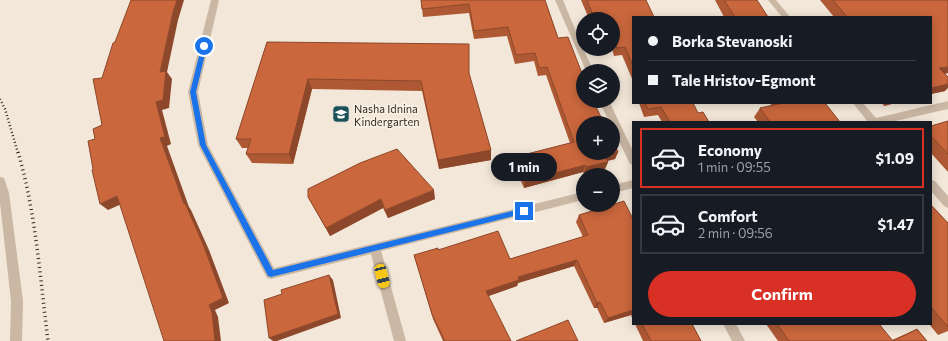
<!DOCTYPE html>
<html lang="en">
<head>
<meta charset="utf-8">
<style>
  :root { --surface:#171b24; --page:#242831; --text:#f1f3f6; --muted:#9ea1a6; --line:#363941; --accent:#d93025 }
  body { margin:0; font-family:Commissioner,sans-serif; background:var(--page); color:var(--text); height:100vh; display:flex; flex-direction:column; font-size:15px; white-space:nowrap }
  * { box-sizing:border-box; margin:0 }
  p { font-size:13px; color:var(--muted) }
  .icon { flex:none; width:22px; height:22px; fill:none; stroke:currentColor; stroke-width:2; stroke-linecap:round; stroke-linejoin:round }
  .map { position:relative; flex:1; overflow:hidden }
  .sheet { position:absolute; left:632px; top:121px; width:300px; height:204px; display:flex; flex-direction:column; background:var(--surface); border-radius:0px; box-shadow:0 2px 10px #0003 }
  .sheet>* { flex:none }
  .hud { position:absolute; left:632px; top:16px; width:300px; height:88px; border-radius:0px; box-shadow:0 2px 10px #0003; display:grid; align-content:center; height:88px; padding:0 16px; background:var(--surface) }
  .buttons { position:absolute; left:576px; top:12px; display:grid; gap:8px }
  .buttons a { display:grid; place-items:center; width:44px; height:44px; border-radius:50%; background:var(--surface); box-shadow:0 2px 10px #0003; font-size:20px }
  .end { position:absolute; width:18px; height:18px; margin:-9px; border:5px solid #1a73e8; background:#fff; box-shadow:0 0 0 2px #fff }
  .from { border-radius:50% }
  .bubble { position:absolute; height:28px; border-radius:14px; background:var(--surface); box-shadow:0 2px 10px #0003; font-size:13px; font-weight:700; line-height:28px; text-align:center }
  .car { position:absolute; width:12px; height:24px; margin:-12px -6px; border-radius:5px; box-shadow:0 0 3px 1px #0007; background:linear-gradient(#f5c518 24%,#345 0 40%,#f5c518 0 76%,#345 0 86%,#f5c518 0) }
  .hud b { display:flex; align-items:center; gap:14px; height:38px; font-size:15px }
  .hud b+b { border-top:1px solid var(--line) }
  .hud i { width:10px; height:10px; background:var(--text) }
  ul { padding:7px 0 0; list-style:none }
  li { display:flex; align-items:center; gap:12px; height:60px; margin:0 8px 6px; padding:0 8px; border:2px solid var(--line); border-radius:0px }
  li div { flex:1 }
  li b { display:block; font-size:15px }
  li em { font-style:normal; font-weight:700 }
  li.active { border-color:var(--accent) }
  li>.icon { width:36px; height:36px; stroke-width:1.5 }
  .cta { display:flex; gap:8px; margin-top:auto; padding:8px 16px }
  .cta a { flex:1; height:46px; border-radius:24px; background:var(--accent); color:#fff; font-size:16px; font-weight:700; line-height:46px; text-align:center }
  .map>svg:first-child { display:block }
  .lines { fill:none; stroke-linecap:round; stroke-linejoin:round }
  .minor { fill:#cab7a4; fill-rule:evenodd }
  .rail-far1 { stroke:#352b26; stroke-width:2.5; stroke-dasharray:1 2.5; stroke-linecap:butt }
  .rail { stroke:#352b26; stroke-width:3.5; stroke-dasharray:1 3.5; stroke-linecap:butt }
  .wall { fill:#ae5934 }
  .shaded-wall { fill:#8d482b }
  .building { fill:#ca673d; stroke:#8d482b }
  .route { fill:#1a73e8 }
  .labels { text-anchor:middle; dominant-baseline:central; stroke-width:3; stroke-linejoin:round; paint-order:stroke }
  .poi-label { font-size:11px; fill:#352b26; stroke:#faf1e4; text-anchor:start }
</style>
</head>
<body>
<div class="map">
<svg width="948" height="341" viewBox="0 0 948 341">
  <rect width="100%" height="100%" fill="#f2e7d8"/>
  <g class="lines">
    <path class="minor" d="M211 0H219L198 92 208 145 274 268 583 192V200L381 251 406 341H394L371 254 271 279 267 278 198 145 188 92Z
      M555 0H563L583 49 594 71H586Z
      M768 0H776L790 17H782Z
      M599 101H609L633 151V165L630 164 613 129V123H610Z
      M948 101V109L891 122H868L853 103H863L876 118Z
      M0 177 4 178 9 193 23 301 22 341H10L11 301 0 203Z
      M633 180V188L613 193V185Z
      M931 180 935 181 948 196V208L944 206 931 191Z
      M723 324H736L745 341H732Z"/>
    <path class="rail-far1" d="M0 99 5 109 18 153"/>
    <path class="rail" d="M18 152C36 213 40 278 48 341"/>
  </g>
  <path class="wall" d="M421 0H545L558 38 594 105 618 152 615 159 607 161 608 162 605 169 584 174 583 172 524 188 514 165 515 157 570 143 546 75 538 76 534 61 515 64 507 36 474 39 469 13 423 17Z
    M581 0H646L633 17V81L622 55 614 56 612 49H613V19H589Z
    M715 0H757L768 17H724Z
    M820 0H948V73L945 74V91L931 94V17H834Z
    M267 42 469 74 491 150V160L439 169 422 91 312 89 293 164 252 163 246 154 248 148H242L236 139Z
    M639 103H693L698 113 709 122H662L658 115 644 117Z
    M770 103H825L840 122H758L754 117 760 108 772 106Z
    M882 103H895L884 106Z
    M948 121V172L931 153V126Z
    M308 197 435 199 388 218 383 208 330 236Z
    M931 205 948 223V331L938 335 929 324H931Z
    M579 215 633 219V320L631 315 604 323 597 308H594L574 266 518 283 517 286 488 296 511 341H443L433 319 414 255 510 259 583 237 576 222Z
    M635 324H692L701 341H643Z
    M766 324H879L892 340 917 329 927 341H778Z"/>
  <path class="shaded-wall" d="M177 0H184L178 20 167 72 172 79 169 108 162 110 171 144 167 146 189 207 191 210 209 250 229 303 215 310 218 317 221 341H215L209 305 184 204 160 138 156 102 160 72 173 12Z
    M948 67V73L931 76 939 68Z
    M308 79 312 89 293 164 289 154Z
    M948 84V88L945 91 931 94V88Z
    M887 103H895L884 106Z
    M491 150V160L439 169 438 160Z
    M618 152 615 159 602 162 604 155Z
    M608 162 605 169 584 174 586 167Z
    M585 165 583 172 524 188 525 181Z
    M434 190 435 199 388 218 385 210Z
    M117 196 124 203 108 210 100 204Z
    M381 199 383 208 330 236 326 228Z
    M577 260 574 266 518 283 517 286 486 297V291L518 277Z
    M329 275 333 280 341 318 277 341H273L269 338Z
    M600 302 597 308H594L597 303Z
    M633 310V312L631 315 604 323 608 318Z"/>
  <path class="building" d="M131 0H177L173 12 160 72 166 71 163 100 156 102 165 137 160 138 184 204 185 203 203 244 223 298 209 305 212 312 215 341H164L117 196 100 204 92 170 93 169 88 141 95 139 93 129 102 125 93 79 102 78 113 43 115 42Z
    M421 0H545L558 38 568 37 583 76V101H592L594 105H595L604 123H583V153H613V142L618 152 604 155 608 162 586 167 585 165 525 181 515 157 574 142 547 67 539 68 535 53 516 55 508 27 474 31 469 4 422 9Z
    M587 0H646L654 17H633V66L625 47 617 48 613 38V19H605L602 12 592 13Z
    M724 0H757L768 17H735Z
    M833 0H948V67L939 68 948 77V84L931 88V17H847Z
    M267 42 469 44V73L491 150 438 160 421 81 308 79 289 154H246L251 139H236Z
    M645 103H693L698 113 703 112 709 122H670L661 107 648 109Z
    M783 103H825L840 122H770L760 108Z
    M948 121V154L931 136V126Z
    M397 149 434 190 385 210 381 199 326 228 308 197V189L360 163Z
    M624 201 633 219V310L608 318 600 302 597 303 577 260 518 277 519 280 486 291 511 341H445L432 314 414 255 438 248V250L498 231 510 259 588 235 579 215Z
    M931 205 948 223V327L931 307Z
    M329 275 338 314 269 338 264 300 282 294 281 290Z
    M568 320 578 341H516Z
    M642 324H692L701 341H651Z
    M777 324H879L893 341 917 329 927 341H789Z"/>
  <path class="route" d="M202 44 207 46 196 92 206 145 273 270 524 208 526 209V213L271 277 268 276 200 145 190 92Z"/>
  <defs>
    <symbol id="school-square" viewBox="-11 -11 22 22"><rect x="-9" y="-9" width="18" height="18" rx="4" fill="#1a5158" stroke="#faf1e4"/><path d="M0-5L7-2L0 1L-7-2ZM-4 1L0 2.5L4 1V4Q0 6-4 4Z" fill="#fff"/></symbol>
  </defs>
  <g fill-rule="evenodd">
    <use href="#school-square" x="331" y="104" width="20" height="20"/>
  </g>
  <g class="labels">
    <g class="poi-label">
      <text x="354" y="108">Nasha Idnina<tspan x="354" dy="13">Kindergarten</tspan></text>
    </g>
  </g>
</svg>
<div class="buttons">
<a><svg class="icon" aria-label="locate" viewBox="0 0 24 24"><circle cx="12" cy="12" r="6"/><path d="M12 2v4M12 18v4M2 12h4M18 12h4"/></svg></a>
<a><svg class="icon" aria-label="layers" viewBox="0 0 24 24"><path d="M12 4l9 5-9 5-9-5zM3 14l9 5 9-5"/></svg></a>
<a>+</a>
<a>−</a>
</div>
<i class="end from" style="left:204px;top:46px"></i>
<i class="end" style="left:524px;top:211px"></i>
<div class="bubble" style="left:491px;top:153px;width:66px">1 min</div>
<i class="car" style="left:382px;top:276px;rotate:166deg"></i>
<div class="hud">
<b><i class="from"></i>Borka Stevanoski</b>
<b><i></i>Tale Hristov-Egmont</b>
</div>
<section class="sheet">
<ul>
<li class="active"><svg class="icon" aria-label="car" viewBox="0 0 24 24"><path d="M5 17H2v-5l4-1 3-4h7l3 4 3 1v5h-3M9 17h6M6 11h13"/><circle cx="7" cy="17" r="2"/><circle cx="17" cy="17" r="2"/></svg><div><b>Economy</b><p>1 min · 09:55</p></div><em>$1.09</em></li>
<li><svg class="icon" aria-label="car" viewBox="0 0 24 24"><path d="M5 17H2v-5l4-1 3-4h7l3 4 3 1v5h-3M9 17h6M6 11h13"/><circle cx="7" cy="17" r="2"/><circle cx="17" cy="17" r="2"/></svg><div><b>Comfort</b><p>2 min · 09:56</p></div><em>$1.47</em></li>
</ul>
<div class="cta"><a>Confirm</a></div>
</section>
</div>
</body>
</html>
